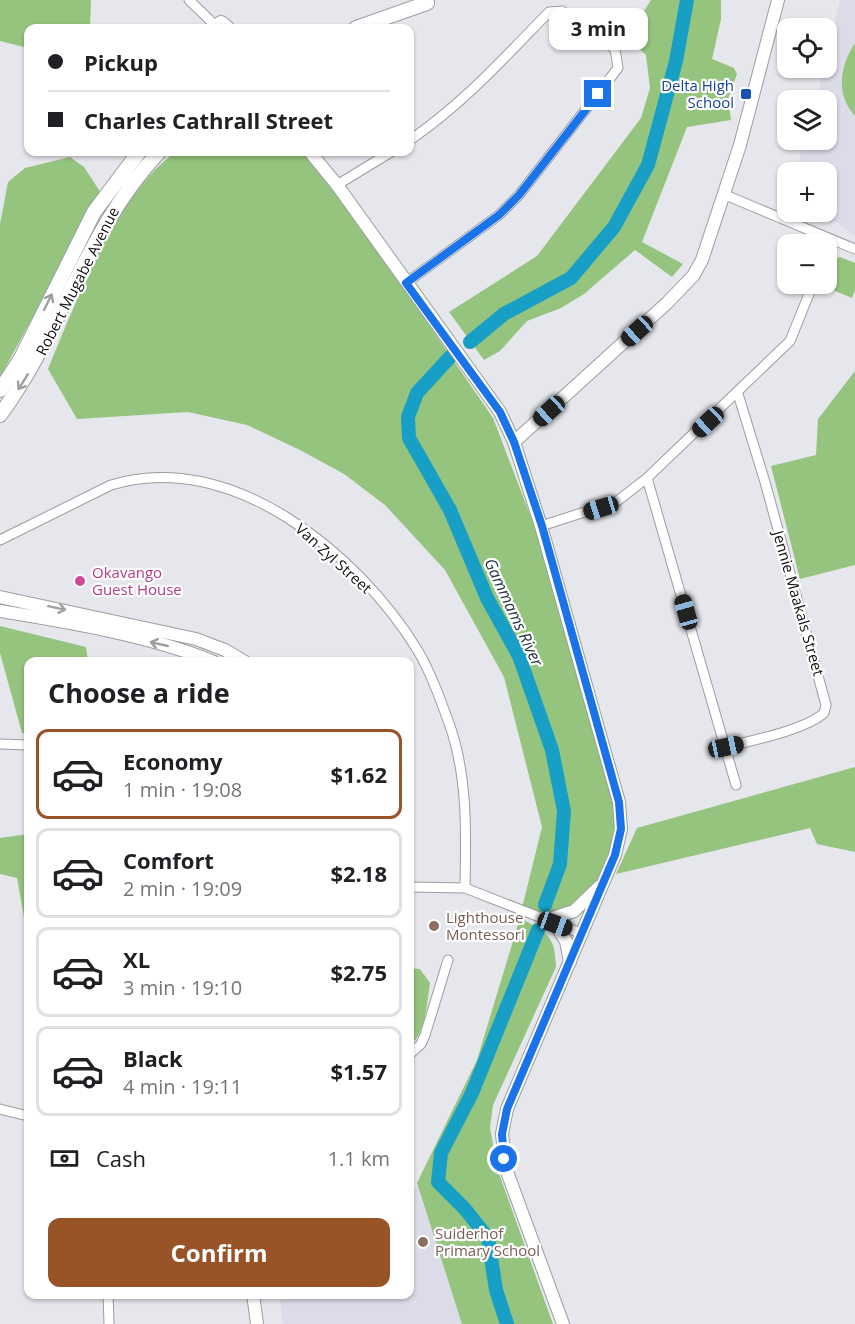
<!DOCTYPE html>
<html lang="en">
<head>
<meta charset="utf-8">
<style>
  :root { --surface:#fff; --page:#f2f2f2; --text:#202124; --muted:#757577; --line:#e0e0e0; --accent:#985427 }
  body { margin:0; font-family:"Open Sans",sans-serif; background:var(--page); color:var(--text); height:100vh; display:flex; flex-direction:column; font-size:22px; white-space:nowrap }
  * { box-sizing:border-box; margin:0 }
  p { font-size:20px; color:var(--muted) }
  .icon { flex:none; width:33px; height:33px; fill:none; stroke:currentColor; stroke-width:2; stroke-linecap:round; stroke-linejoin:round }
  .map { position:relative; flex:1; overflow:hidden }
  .drawer { position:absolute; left:24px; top:657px; width:390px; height:642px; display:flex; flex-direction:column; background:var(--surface); border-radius:12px; box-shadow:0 2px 4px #0004 }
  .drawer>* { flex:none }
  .guide { position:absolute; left:24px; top:24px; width:390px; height:132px; border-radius:12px; box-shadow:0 2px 4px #0004; display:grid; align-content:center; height:132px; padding:0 24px; background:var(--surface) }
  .controls { position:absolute; left:777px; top:18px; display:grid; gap:12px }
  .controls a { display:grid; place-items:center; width:60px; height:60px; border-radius:12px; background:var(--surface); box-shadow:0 2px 4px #0004; font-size:30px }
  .end { position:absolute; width:27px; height:27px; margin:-14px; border:8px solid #1a73e8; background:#fff; box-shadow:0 0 0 3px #fff }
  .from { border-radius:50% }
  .bubble { position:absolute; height:42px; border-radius:12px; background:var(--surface); box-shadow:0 2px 4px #0004; font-size:20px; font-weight:700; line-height:42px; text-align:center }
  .car { position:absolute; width:18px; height:36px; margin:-18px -9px; border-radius:8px; box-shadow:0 0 4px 2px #0007; background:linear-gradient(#222 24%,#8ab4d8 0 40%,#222 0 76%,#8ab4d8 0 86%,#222 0) }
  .guide b { display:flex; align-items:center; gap:21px; height:57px; font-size:22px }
  .guide b+b { border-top:2px solid var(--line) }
  .guide i { width:15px; height:15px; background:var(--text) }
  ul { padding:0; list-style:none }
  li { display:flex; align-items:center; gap:18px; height:90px; margin:0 12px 9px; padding:0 12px; border:3px solid var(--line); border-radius:12px }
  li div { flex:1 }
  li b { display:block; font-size:22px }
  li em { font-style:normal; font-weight:700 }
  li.active { border-color:var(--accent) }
  li>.icon { width:54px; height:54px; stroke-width:1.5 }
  h2 { padding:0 24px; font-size:27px; line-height:72px }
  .pay { display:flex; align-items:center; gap:15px; height:66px; padding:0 24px; font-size:22px }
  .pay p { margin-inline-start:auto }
  .button { display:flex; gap:12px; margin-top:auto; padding:12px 24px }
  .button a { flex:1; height:69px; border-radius:12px; background:var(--accent); color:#fff; font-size:24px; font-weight:700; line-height:69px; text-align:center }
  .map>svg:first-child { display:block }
  .built { fill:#dbdce8 }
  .green { fill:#95c47e }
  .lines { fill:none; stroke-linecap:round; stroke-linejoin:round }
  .river { stroke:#189fc6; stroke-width:14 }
  .minor-casing { stroke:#9c9da1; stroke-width:11 }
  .tertiary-casing { stroke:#9c9da1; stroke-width:14 }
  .secondary-casing { stroke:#9c9da1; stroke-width:16 }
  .minor { stroke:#fff; stroke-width:9 }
  .tertiary { stroke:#fff; stroke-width:12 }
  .secondary { stroke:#fff; stroke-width:14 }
  .oneway { stroke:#9f9fa0 }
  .route { stroke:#1a73e8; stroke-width:8 }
  .transit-dot { fill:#1a4fb4; stroke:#fff; stroke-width:2 }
  .hotel-dot { fill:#d1479c; stroke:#fff; stroke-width:2 }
  .education-dot { fill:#8d6e63; stroke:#fff; stroke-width:2 }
  .labels { text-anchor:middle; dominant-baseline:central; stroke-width:4.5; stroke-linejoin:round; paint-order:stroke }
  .transit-label { font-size:15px; fill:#164399; stroke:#fff; text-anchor:end }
  .street-label { font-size:15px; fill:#0f0f11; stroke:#fff }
  .hotel-label { font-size:15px; fill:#b23c85; stroke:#fff; text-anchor:start }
  .education-label { font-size:15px; fill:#785e54; stroke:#fff; text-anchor:start }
  .water-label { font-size:16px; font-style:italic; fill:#1b2f37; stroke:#fff }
</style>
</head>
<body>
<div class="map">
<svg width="855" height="1324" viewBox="0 0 855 1324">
  <rect width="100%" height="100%" fill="#e6e7ec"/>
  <path class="built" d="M840 0H855V236L834 221 830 224 804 212H826V172H795L805 140H826V100H816L824 68H826L827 56Z
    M418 1187 462 1324H283L279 1295 410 1294V1189Z"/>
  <path class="green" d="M0 0H91L90 28H28V48L0 41Z
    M651 0H721V19L712 59 734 68 737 74 728 99 731 120 687 127 642 242 683 264 672 277 635 250 584 294 561 308 527 321 500 351 484 360 449 312 537 256 641 118 650 88 646 55 627 38Z
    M855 43V116C835 94 840 66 855 43Z
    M176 152H305L337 185 403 287 493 418 535 528 614 807C617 835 607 881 586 901 577 910 559 915 547 920L522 908 542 827 504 677 445 570 385 505 344 474 300 450 247 425 188 412 77 419 48 369C75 304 117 192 176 152Z
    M70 157 84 167 101 193 0 377V224L8 182 25 168Z
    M840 257 855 263V290L852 298 823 286 826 284 832 260Z
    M855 371V565L800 579 771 466 816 455 818 419Z
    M0 626 86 647 88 661 28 662V734L22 733 0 653Z
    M855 767V852L817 844 810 828 616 874 637 828Z
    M28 834V940L17 878 0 874V838Z
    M520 918C547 932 555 935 556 967L493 1105 490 1128 498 1171 553 1324H462L417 1183 477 1060Z
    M410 968 420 969 430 983C427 1001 426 1034 410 1045Z"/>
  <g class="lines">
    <path class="river" d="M470 342 504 314 571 278 614 227 648 165 676 61 687 0
      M451 356 417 393 408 417 409 438 450 510 487 598 519 656 552 750 564 811 560 864 545 905
      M507 1324 496 1290 488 1238 465 1209 438 1182 441 1153 472 1093 538 930"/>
    <defs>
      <path id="minor" d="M189 0 218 28
        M337 185 391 152
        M723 194 855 249
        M406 283 499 215 519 195 618 68 615 49 562 11 549 12C504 58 463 104 410 140
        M647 478 736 785
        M541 526 616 502 647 478 790 341 813 284
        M0 540 111 485C231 448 359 554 418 651 431 673 441 701 450 726 468 778 466 834 465 888
        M0 744 28 745
        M726 747C750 741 805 730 824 713L826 705 765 482 738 394
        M410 887 465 888 583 934
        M410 1054 421 1044 425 1035 448 960
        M0 1109 28 1116
        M108 1294 109 1324"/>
      <path id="tertiary" d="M310 152 337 185 500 412 514 442 541 526 619 802 621 829 615 855 507 1109 502 1134 506 1169 563 1324
        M514 442 667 303 693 276 702 260 740 145 778 0
        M0 597 196 639 225 650 245 662
        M0 611C67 622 152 636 214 662
        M547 920 574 911 600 886
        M555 924 566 941 570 962
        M253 1294 257 1324"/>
      <path id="secondary" d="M221 23 227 28
        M356 28 427 3
        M0 390 20 360 94 212 139 152
        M0 415C61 332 87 228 159 152"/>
    </defs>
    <use href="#minor" class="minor-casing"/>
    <use href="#tertiary" class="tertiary-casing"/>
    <use href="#secondary" class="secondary-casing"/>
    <use href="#minor" class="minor"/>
    <use href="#tertiary" class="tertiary"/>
    <use href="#secondary" class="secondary"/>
  </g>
  <defs><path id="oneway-shaft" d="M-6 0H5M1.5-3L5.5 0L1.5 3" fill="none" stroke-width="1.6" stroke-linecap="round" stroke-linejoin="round" transform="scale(1.5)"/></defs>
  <g class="oneway">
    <use href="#oneway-shaft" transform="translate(48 302) rotate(-64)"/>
    <use href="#oneway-shaft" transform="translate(23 382) rotate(122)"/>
    <use href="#oneway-shaft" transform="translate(57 608) rotate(12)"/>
    <use href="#oneway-shaft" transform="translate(159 644) rotate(-167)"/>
  </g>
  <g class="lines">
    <path class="route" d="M504 1159 502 1134 507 1109 615 855 621 829 619 802 542 526 514 442 500 412 406 283 499 215 519 195 598 94"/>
  </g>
  <rect class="transit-dot" x="740" y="88" width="12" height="12" rx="3"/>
  <circle class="hotel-dot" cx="80" cy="581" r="6"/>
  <g class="education-dot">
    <circle cx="434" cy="926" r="6"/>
    <circle cx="423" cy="1242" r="6"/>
  </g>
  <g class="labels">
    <g class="transit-label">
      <text x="734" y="85">Delta High<tspan x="734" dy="17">School</tspan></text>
    </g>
    <g class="street-label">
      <text transform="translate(77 281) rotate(-63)">Robert Mugabe Avenue</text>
      <text transform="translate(334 558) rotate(42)">Van Zyl Street</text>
      <text transform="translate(799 603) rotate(74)">Jennie Maakals Street</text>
    </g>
    <g class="hotel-label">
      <text x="92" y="572">Okavango<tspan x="92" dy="17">Guest House</tspan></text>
    </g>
    <g class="education-label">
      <text x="446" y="917">Lighthouse<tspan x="446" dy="17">Montessori</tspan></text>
      <text x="435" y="1233">Suiderhof<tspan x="435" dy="17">Primary School</tspan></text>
    </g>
    <g class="water-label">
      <text transform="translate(514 612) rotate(65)">Gammams River</text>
    </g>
  </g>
</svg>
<div class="controls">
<a><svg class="icon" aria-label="locate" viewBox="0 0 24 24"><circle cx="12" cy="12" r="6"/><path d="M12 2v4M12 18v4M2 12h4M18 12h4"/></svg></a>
<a><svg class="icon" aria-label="layers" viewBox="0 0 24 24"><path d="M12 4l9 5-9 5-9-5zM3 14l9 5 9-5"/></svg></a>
<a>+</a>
<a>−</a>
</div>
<i class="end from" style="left:504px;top:1159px"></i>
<i class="end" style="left:598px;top:94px"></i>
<div class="bubble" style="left:549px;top:8px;width:99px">3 min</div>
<i class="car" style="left:637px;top:331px;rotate:228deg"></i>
<i class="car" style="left:549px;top:411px;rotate:228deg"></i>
<i class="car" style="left:708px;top:422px;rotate:227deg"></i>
<i class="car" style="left:601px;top:508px;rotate:253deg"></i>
<i class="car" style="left:686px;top:612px;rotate:344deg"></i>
<i class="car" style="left:726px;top:747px;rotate:78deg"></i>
<i class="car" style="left:555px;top:924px;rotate:110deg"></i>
<div class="guide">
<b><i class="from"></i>Pickup</b>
<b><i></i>Charles Cathrall Street</b>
</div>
<section class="drawer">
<h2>Choose a ride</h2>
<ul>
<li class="active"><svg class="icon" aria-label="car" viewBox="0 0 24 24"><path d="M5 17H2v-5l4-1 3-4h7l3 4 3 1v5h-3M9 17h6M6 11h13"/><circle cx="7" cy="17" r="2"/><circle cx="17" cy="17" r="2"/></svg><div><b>Economy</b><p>1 min · 19:08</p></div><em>$1.62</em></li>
<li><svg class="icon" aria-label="car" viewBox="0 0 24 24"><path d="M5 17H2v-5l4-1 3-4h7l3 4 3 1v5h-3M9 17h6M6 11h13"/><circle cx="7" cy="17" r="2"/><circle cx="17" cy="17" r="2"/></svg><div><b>Comfort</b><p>2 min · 19:09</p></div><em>$2.18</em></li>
<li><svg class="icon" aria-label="car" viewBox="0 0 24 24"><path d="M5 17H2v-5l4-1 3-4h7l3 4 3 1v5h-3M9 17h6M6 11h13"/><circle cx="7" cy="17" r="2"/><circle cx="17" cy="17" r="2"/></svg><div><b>XL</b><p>3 min · 19:10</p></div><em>$2.75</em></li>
<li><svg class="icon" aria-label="car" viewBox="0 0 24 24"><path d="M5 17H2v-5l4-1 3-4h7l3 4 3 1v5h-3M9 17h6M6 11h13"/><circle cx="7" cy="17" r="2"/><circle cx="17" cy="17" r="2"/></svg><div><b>Black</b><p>4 min · 19:11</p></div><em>$1.57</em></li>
</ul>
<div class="pay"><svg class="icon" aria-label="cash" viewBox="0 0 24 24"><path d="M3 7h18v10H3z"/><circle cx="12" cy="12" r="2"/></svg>Cash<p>1.1 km</p></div>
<div class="button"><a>Confirm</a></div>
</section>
</div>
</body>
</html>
